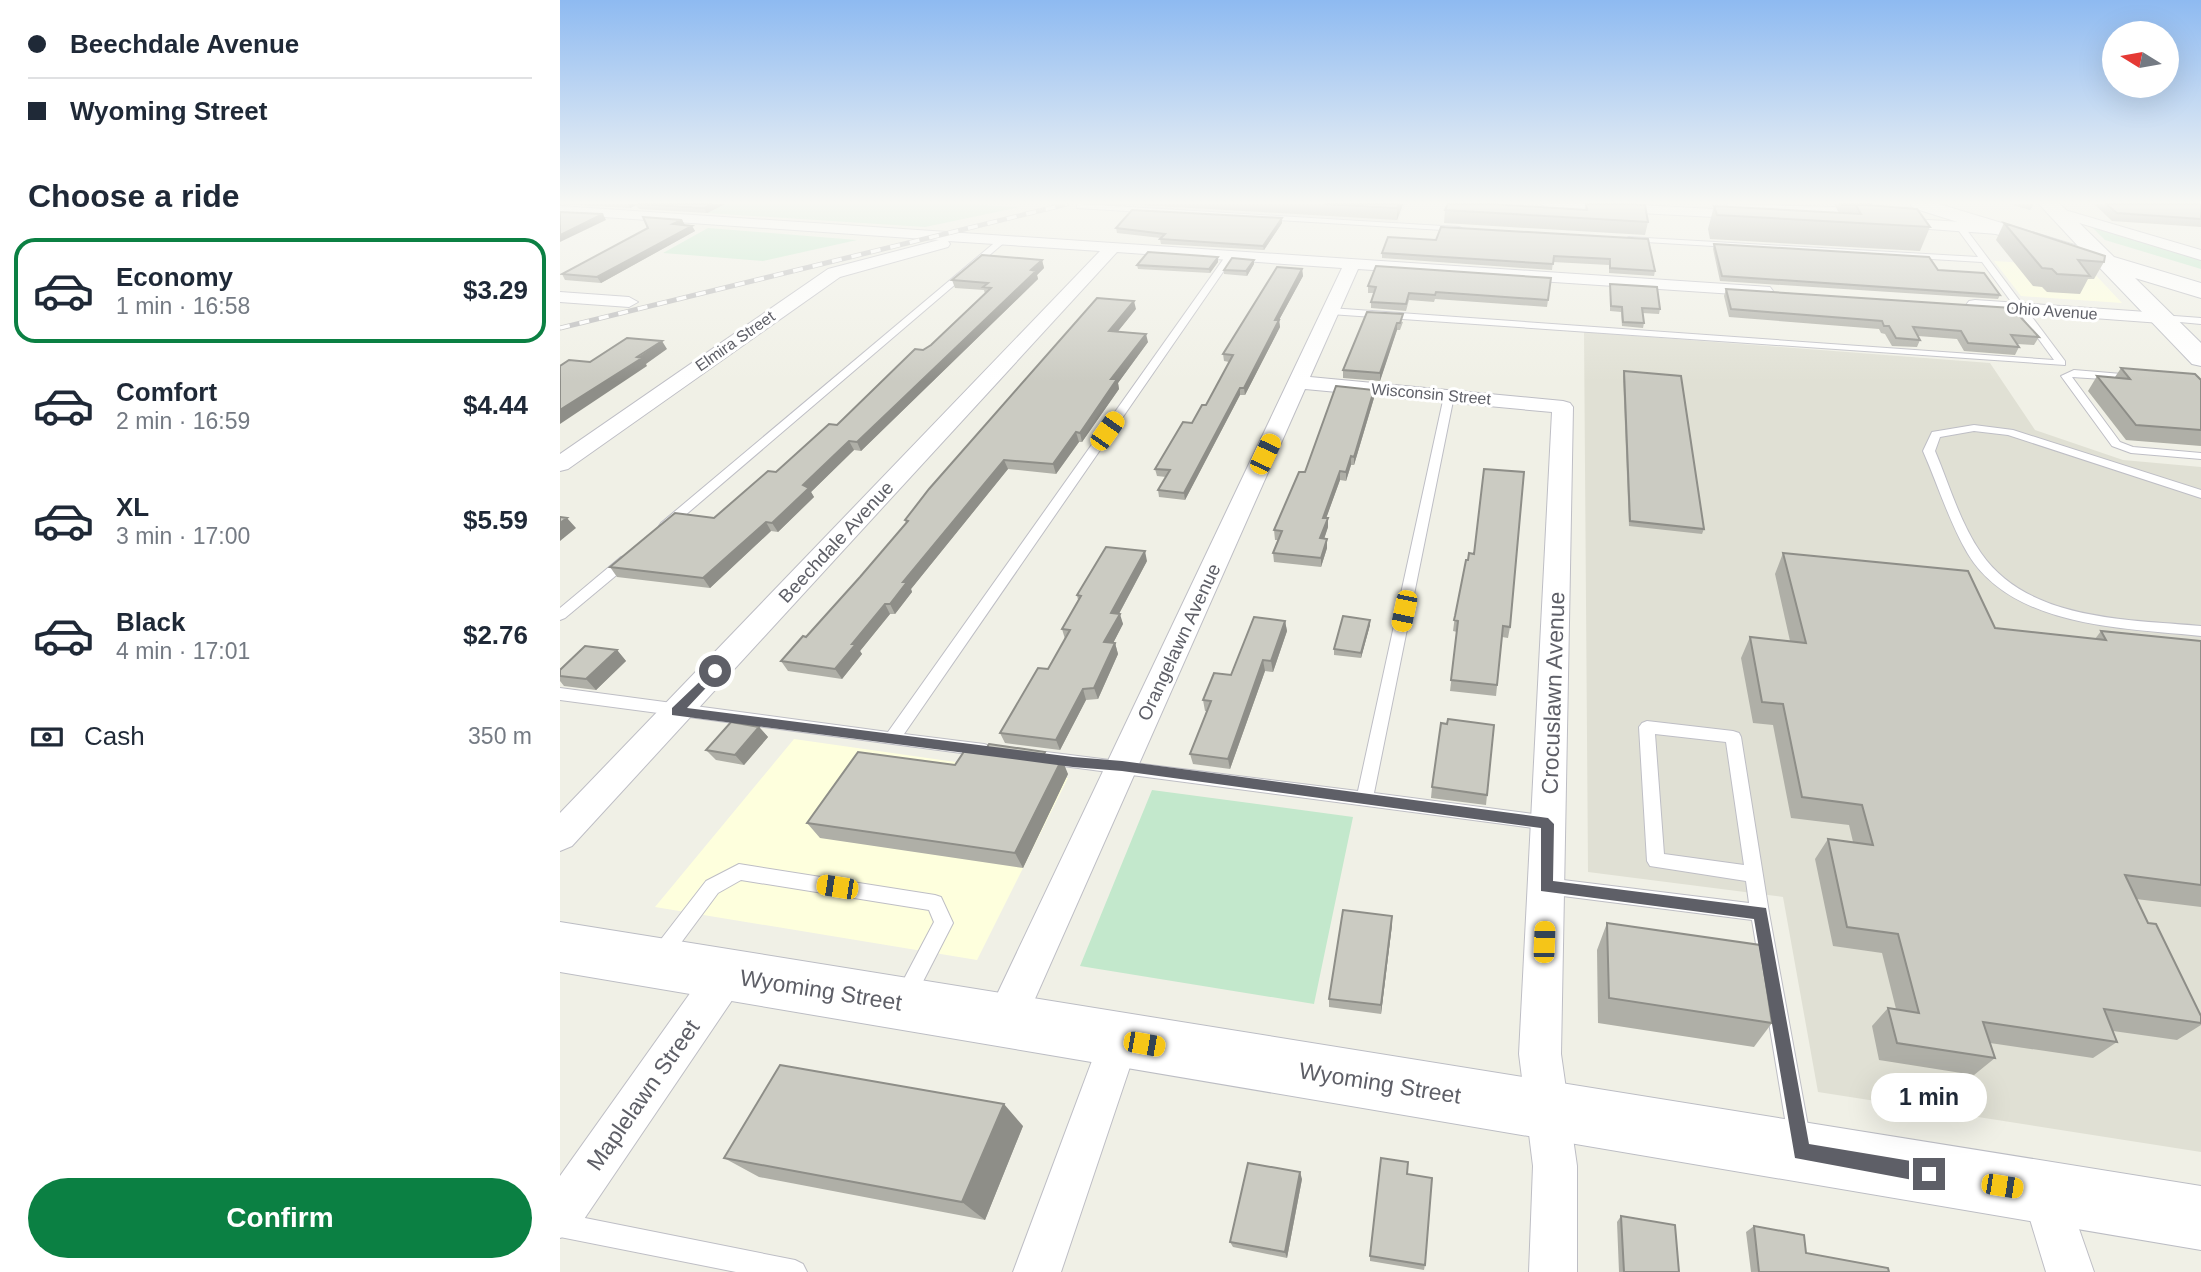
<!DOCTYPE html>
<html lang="en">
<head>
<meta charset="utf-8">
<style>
  :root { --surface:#fff; --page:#f2f2f3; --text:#1f2937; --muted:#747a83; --line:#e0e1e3; --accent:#0b8043 }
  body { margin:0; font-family:Helvetica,sans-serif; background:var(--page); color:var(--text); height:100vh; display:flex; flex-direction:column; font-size:26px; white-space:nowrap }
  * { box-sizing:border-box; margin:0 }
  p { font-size:23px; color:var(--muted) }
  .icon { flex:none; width:38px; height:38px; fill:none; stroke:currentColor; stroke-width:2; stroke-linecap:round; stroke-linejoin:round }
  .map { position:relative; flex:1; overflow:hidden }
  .drawer { display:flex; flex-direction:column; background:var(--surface); width:560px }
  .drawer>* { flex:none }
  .guide { display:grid; align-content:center; height:154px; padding:0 28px; background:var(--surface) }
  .needle { width:46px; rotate:281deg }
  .buttons { position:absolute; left:1542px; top:21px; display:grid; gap:14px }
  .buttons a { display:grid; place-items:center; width:77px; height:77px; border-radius:50%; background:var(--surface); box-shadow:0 7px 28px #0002; font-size:35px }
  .end { position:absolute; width:32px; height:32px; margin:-16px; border:9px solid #5e5f67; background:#fff; box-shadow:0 0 0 4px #fff }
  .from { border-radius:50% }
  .bubble { position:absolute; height:49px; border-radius:24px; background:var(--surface); box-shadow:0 7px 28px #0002; font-size:23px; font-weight:700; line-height:49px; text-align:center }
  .car { position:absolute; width:21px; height:42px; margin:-21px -10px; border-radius:9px; box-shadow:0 0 5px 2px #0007; background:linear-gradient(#f5c518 24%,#345 0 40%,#f5c518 0 76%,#345 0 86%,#f5c518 0) }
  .guide b { display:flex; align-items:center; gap:24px; height:66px; font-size:26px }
  .guide b+b { border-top:2px solid var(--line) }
  .guide i { width:18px; height:18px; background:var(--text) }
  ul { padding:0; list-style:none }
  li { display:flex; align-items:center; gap:21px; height:105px; margin:0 14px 10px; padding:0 14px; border:4px solid transparent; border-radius:21px }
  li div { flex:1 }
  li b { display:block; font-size:26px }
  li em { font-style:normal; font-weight:700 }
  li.selected { border-color:var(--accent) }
  li>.icon { width:63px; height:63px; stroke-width:1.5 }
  h2 { padding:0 28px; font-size:32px; line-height:84px }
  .pay { display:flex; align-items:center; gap:18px; height:77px; padding:0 28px; font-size:26px }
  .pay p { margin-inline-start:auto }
  .action { display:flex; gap:14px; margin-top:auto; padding:14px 28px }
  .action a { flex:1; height:80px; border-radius:42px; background:var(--accent); color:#fff; font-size:28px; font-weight:700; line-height:80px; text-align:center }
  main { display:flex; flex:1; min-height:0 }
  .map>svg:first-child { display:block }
  .commercial { fill:#feffdd }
  .industrial { fill:#e2e2db }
  .education { fill:#e0e0d4 }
  .green { fill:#c3e8cc }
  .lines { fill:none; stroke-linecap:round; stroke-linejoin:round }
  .lane-casing { stroke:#bebec5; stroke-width:2 }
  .street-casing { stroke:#bebec5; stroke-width:2 }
  .secondary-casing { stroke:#bcbdc4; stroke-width:2 }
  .lane { fill:#fff; fill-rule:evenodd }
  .street { fill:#fff; fill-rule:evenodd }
  .secondary { fill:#fff; fill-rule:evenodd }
  .rail-casing { stroke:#b9b9ba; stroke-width:5 }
  .rail { stroke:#fff; stroke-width:3.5; stroke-dasharray:10; stroke-linecap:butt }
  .wall { fill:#afafa7 }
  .shaded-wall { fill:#8e8e88 }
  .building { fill:#cbcbc2; stroke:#8e8e88; stroke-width:2 }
  .route { fill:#5e5f67 }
  .labels { text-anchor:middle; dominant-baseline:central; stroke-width:6; stroke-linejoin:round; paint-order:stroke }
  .far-street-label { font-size:16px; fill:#5e5f67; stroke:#fff }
  .street-label { font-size:19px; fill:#5e5f67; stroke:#fff }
  .near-street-label { font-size:23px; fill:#5e5f67; stroke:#fff }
</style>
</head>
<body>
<main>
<section class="drawer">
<div class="guide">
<b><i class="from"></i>Beechdale Avenue</b>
<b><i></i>Wyoming Street</b>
</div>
<h2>Choose a ride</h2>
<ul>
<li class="selected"><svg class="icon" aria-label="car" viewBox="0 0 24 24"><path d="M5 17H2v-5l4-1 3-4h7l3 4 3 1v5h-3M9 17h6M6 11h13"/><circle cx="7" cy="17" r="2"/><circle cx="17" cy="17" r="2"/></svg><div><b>Economy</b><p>1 min · 16:58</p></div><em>$3.29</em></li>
<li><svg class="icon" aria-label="car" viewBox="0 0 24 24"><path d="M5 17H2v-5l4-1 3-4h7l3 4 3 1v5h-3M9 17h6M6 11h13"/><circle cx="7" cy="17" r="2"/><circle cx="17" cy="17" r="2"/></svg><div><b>Comfort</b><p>2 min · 16:59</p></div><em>$4.44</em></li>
<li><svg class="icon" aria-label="car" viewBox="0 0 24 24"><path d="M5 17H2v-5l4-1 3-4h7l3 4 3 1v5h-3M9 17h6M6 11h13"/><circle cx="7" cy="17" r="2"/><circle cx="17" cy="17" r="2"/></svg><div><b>XL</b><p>3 min · 17:00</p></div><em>$5.59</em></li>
<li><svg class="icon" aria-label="car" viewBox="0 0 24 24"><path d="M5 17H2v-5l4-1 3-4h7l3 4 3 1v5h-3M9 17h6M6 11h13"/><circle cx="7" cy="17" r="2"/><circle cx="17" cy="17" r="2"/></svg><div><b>Black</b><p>4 min · 17:01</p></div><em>$2.76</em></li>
</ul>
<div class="pay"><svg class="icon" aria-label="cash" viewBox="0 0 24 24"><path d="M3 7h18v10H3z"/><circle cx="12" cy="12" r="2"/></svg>Cash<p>350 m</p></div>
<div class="action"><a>Confirm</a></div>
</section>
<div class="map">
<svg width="1641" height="1272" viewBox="0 0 1641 1272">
  <rect width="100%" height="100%" fill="#f0f0e6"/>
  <path class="commercial" d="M1434 261 1528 267 1562 303 1461 296Z
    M234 739 508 778 417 960 95 907Z"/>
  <path class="industrial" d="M525 204H845L838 222Z"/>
  <path class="education" d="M1024 332 1430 363 1475 430 1563 460 1641 467V1152L1258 1092 1223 897 1028 872Z"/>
  <path class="green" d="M164 204H402L460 207 365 227 147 213Z
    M1531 226 1641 258V269L1545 240Z
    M148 228 297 240 203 261 103 253Z
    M592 790 793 817 754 1004 520 966Z"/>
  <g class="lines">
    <defs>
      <path id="lane" d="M520 204 899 227 903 229 899 231 517 208V204Z
        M1397 225H1403L1505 361V365L770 314 766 311 770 308 1494 360 1422 262 1069 241 1065 239 1069 237 1418 257 1396 227Z
        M439 239 446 241 109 529H101L99 526 101 523Z
        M667 254 674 256 344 734 424 744 430 746 432 750 430 754 424 756 0 700V688L328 732Z
        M1601 315 1641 318V324L1598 320 1596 318Z
        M1514 370 1574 375 1579 378 1574 381 1512 377 1560 442 1573 447 1641 453V459L1571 453 1552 446 1501 376Z
        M889 393 894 396 814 793 988 816 994 818 996 823 994 828 988 830 480 763 478 758 480 753 486 752 798 791 884 396Z
        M1414 425 1453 430 1641 490V498L1448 435 1414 431 1380 437 1375 451C1389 484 1400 523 1421 553 1468 621 1567 619 1641 626V636C1565 628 1453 628 1408 554 1389 522 1378 485 1363 451L1372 432Z
        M66 556 72 560 71 563 5 618 0 620V608L61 557Z
        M1087 721 1173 731 1179 733 1181 737 1209 913 1250 1137 1247 1145 1239 1148 1231 1145 1228 1137 1192 920 987 894 981 892 978 886 981 880 987 878 1189 903 1186 881 1090 866 1087 861 1079 727 1082 723ZM1095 734 1166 742 1184 865 1104 854Z
        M179 864 375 895 381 897 393 923 352 1003 345 1006 338 1003 335 996 374 922 369 910 181 880 158 893 109 959 102 962 95 959 93 953 95 947 146 881Z
        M0 1213 235 1260 243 1264 247 1272H176L0 1237Z"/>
      <path id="street" d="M981 204H1060L1191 211 1198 215 1191 219 988 208Z
        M1167 204 1314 208 1321 212 1314 216 1173 209 1168 208Z
        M0 206 1210 287 1213 291 1210 295 1204 296 798 269 750 377 1003 401 1010 403 1013 407 1001 1054 1017 1166V1272H969L973 1166 959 1054 992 412 745 389 459 1035 445 1041 431 1035 425 1021 431 1007 782 268 557 252 12 846 0 851V813L540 251 388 241 390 244 388 247 280 277 8 469 0 471V454L268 269 379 240 0 214Z
        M1498 208 1641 250V260L1493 215 1491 212 1493 209Z
        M1333 218 1438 224 1446 229 1438 234 1328 226 1325 223Z
        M0 292 69 297 78 302 69 307 0 302Z
        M1415 300 1601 313 1610 318 1601 323 1409 309 1406 305 1409 301Z
        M167 955 181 961 186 974 181 987 16 1231 0 1238V1176L153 961Z
        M559 1020 573 1026 579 1040 501 1272H453L545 1026Z
        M1485 1170 1501 1177 1534 1272H1486L1462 1193 1469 1177Z"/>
      <path id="secondary" d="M1350 204H1379L1518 246 1479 204H1500L1554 257 1641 283V298L1575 278 1641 343V366L1632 364 1538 266 1353 208Z
        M0 922 1641 1186V1250L0 972Z"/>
    </defs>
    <use href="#lane" class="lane-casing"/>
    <use href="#street" class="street-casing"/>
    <use href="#secondary" class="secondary-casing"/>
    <use href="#lane" class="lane"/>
    <use href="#street" class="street"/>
    <use href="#secondary" class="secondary"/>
    <defs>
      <path id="rail" d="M0 328 507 204"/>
    </defs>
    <use href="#rail" class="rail-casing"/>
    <use href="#rail" class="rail"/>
  </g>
  <path class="wall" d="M2 204H165L147 213 79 209 76 205 70 208Z
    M581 204H843L837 220 582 205Z
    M1026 204H1068L1088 222 1085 235 884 223 885 210 934 205 1025 210Z
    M1274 204H1311L1312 205 1370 227 1360 251 1150 239 1148 229 1154 206 1279 213Z
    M1449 204H1474L1470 210Z
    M1534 204H1641V227L1552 221Z
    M122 220 125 225 132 226 135 231 41 283 5 280 2 274Z
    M722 223 704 250 601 244 600 239 601 238 557 233 556 228Z
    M1444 223 1544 262 1534 279H1528L1520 294 1487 292 1482 287 1473 286 1436 240Z
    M1088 239 1095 271 1094 276 1049 273V265L993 262 992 270 822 258V253L876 240Z
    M1154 244 1378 270 1440 295 1438 299 1160 281 1153 249Z
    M658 257V262L650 273 578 269 577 265Z
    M482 260 484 268 477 275 478 279 301 451 294 450 251 492 254 497 218 532 211 531 150 588 57 577 50 567 154 518 277 425 363 350 371 345 425 294 424 290 395 288 392 280Z
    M694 260V264L687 276 664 274V270Z
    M742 269 743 276 719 320 720 327 685 395H680L625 500 599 497 598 490 606 477 597 476 595 469 646 405 669 362 664 361 663 354Z
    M991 278 987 307 875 299 874 302 849 300 846 311 811 308V302L814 293H808V286Z
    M1050 284 1100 309 1099 314 1082 313 1084 323 1083 328 1062 326 1061 312 1050 311Z
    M1166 289 1479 337 1474 345 1457 344 1459 347 1455 355 1404 351 1397 339 1358 336 1360 340 1357 347 1332 346 1325 334 1321 333 1319 329 1169 317 1164 296Z
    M576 309 558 331 588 342 558 383 559 389 522 442H519L496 474 448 469 351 589 352 592 335 614H330L300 651 302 654 282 679 228 671 221 661 246 637 300 577 346 523 345 520Z
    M807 312 843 322 840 330H837L820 381 783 378V370Z
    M1561 368 1641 380V446L1566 440 1528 391 1537 376 1555 377Z
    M1064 371 1144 529 1142 534 1069 526 1063 376Z
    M814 398 794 465H791L786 481 780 480 766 518 768 527 764 539 767 548 761 567 714 562 713 553 718 540H715L714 530 745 472Z
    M1223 553 1435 628 1535 639 1541 631 1641 641V907L1576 899 1588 923 1641 1016V1025L1617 1040 1553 1031 1557 1042 1533 1058 1430 1043 1435 1058 1414 1075 1319 1060 1312 1026 1328 1008 1336 1009 1322 953 1273 946 1255 859 1268 839 1293 842 1289 825 1231 818 1213 725 1193 723 1181 658 1190 637 1230 641 1215 574Z
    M587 561 559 614 563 624 553 643H555L558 654 538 699 526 700 500 750 445 743 440 733 488 669 505 639 502 629 518 600 517 595Z
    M895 616 950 627 948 638 942 637 936 696 890 691 897 632 893 631Z
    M810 620V625L801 658 774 655V649Z
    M725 621 727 631 713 672 705 671 670 769 633 764 630 754 647 711H645L643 700 671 675Z
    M57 650 66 661 36 690 4 686 0 681V670Z
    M199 727 208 737 184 765 156 760 146 750Z
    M488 757 508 774 463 868 260 838 247 823 395 765Z
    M872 787 927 795 926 805 871 798Z
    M1047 923 1212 1023 1194 1047 1038 1023 1037 950Z
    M832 925 821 1014 769 1007V999Z
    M463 1126 425 1220 199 1177 164 1158Z
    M742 1179 727 1258 673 1247 670 1242Z
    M1061 1216 1119 1272H1059L1057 1222Z
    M1194 1226 1246 1253 1329 1272H1191L1186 1232Z
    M810 1256 865 1265 864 1270 810 1261Z"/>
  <path class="shaded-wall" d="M68 204H76L77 205 70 208Z
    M152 204H165L147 213 144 208Z
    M839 204H843L837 220V208Z
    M43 214 46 220 0 242V235Z
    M722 218V223L704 250 703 246Z
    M122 220 125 225 113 224Z
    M132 226 135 231 41 283 37 277Z
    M658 257V262L650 273 649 269Z
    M482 260 484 268 477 275 478 279 301 451 297 442Z
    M694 260V264L687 276 686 271Z
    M742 269 743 276 719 320 720 327 685 395 684 388 715 320Z
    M574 301 576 309 551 340 549 331Z
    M837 323V330L820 381V373Z
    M586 334 588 342 558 383 559 389 522 442 520 433 551 379Z
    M102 341 107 349 86 364 87 366 0 424V410Z
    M680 388V395L625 500 624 493Z
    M814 390V398L794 465V457Z
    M516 432 519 442 496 474 493 464Z
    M289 441 294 450 251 492 254 497 218 532 212 523 243 485Z
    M791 456V465L786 481V472Z
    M444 460 448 469 351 589 352 592 335 614 330 604 343 582Z
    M780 471V480L763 527V518Z
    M7 518 16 528 0 541V523Z
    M768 518V527L761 548 760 538Z
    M206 522 211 531 150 588 143 578Z
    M767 539V548L761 567V558Z
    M585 551 587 561 554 623 551 613Z
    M325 604 330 614 300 651 302 654 282 679 275 669 292 644Z
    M560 614 563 624 548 653 544 642Z
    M810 620V625L801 658V653Z
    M725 621 727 631 713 672 711 661Z
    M555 643 558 654 538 699 534 688Z
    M57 650 66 661 36 690 26 679Z
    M703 660 705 671 670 769 668 759Z
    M523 689 526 700 500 750 496 740Z
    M199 727 208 737 184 765 175 755Z
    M502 759 508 774 463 868 455 853Z
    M832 916V925L821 1014V1005Z
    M444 1104 463 1126 425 1220 402 1202Z
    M740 1172 742 1179 727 1258 725 1252Z"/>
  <path class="building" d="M78 204H152L144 208Z
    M764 204H839L837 208Z
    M888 204H932L1027 210 1026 204H1068L1085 205 1088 222 885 210Z
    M1281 204H1311L1312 205H1282Z
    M1295 204 1357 209 1370 227 1157 215 1154 206 1301 214Z
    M1546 204H1641V219L1557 213Z
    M572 210 722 218 703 246 600 239 605 234 556 228Z
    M0 212 43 214 0 235Z
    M83 217 122 220 113 224 132 226 37 277 2 274 88 228Z
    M1444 223 1545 256 1544 262 1518 260 1530 276 1497 274 1492 269 1482 268Z
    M881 227 1088 239 1095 271 1050 268V259L994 256 993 264 822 253 828 237 876 240Z
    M1154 244 1369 257 1378 270 1424 273 1440 295 1162 276Z
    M588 252 658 257 649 269 577 265Z
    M422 255 482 260 471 270 476 271 339 402 297 442 289 441 243 485 249 488 212 523 206 522 143 578 50 567 115 513 154 518 208 471 216 472 269 424 277 425 355 349 363 350 371 345 431 288 423 287 428 283 392 280Z
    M672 258 694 260 686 271 664 270Z
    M816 266 991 278 988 300 876 292 875 295 849 293 846 304 811 302 816 287 808 286Z
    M717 267 742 269 715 320H719L684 388H680L624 493 598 490 610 470 595 469 623 422 632 423 642 405H646L673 355 663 354Z
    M1050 284 1097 287 1100 309 1082 308 1084 323 1063 322 1062 307 1051 306Z
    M1166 289 1452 308 1479 337 1451 335 1459 347 1408 343 1401 331 1353 327 1360 340 1336 338 1329 326H1324L1322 321 1171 309Z
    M537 298 574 301 549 331 586 334 551 379H557L520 433 516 432 493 464 444 460 343 582H347L330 604H325L292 644H296L275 669 221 661 243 636 246 637 300 577 348 521 345 520 369 489Z
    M807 312 843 314 840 323H837L820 373 783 370Z
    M67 338 102 341 77 357 82 358 0 410V366L9 360 30 362Z
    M1561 368 1635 374 1641 380V430L1576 425 1537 376 1570 379Z
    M1064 371 1121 376 1144 529 1070 521Z
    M776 386 814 390 794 457 791 456 786 472 780 471 763 518H768L760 538 767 539 761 558 713 553 722 531 714 530 739 472H745Z
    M924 469 964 472 950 627 943 626 937 685 891 680 898 621 894 620 895 616 906 560H908L909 553 914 554Z
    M0 517 7 518 0 523Z
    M546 547 585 551 551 613 560 614 544 642 555 643 534 688 523 689 496 740 440 733 478 668 488 669 510 630 502 629 521 596 517 595Z
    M1223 553 1408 571 1435 628 1546 640 1541 631 1641 641V885L1565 875 1588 923 1596 924 1641 1016V1023L1544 1009 1557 1042 1423 1022 1435 1058 1337 1043 1328 1008 1359 1013 1338 934 1287 927 1268 839 1313 845 1302 805 1242 797 1223 704 1202 702 1190 637 1246 643Z
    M783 616 810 620 801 653 774 649Z
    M694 617 725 621 711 661 703 660 668 759 630 754 651 701 643 700 654 673 671 675Z
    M25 646 57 650 26 679 0 676V670Z
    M888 719 934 725 927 795 872 787 881 723 887 724Z
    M171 722 199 727 175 755 146 750Z
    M429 744 485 752 483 756 502 759 455 853 247 823 298 752 395 765 407 747 426 749Z
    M783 910 832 916 821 1005 769 999Z
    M1047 923 1200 945 1212 1023 1049 998Z
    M220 1065 444 1104 402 1202 164 1158Z
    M821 1158 848 1162 847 1174 872 1178 865 1265 810 1256Z
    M688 1163 740 1172 725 1252 670 1242Z
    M1061 1216 1115 1225 1119 1272H1064Z
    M1194 1226 1244 1235 1246 1253 1328 1268 1329 1272H1199Z"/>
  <linearGradient id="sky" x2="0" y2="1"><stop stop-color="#8ebaf1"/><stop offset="0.53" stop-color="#f8f8f4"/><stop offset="1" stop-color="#f8f8f4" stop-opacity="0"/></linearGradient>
  <rect width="1641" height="382" fill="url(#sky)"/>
  <path class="route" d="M155 667 160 671 159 674 127 708 513 757 562 761 988 818 994 824 993 881 1206 908 1249 1144 1369 1164 1376 1167 1378 1174 1376 1180 1369 1183 1235 1158 1194 919 981 891V828L562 771 513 767 112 715V708Z"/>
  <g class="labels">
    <g class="far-street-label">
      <text transform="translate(1492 311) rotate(4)">Ohio Avenue</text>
      <text transform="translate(175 341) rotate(-35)">Elmira Street</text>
      <text transform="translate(871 394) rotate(5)">Wisconsin Street</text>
    </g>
    <g class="street-label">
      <text transform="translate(276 542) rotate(-47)">Beechdale Avenue</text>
      <text transform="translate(619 642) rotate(-65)">Orangelawn Avenue</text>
    </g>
    <g class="near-street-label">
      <text transform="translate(993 693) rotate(-88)">Crocuslawn Avenue</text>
      <text transform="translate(261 990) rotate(9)">Wyoming Street</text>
      <text transform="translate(820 1083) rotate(9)">Wyoming Street</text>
      <text transform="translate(83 1095) rotate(-55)">Maplelawn Street</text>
    </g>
  </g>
</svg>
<div class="buttons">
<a><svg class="needle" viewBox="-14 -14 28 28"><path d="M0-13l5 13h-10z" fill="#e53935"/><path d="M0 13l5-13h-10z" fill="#747a83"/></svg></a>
</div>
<i class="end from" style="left:155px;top:671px"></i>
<i class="end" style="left:1369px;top:1174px"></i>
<div class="bubble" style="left:1311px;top:1073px;width:116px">1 min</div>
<i class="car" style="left:547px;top:431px;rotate:35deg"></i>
<i class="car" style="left:705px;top:454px;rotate:25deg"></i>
<i class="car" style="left:844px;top:611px;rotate:192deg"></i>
<i class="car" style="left:277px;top:887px;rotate:279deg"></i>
<i class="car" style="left:984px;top:942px;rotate:2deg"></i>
<i class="car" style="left:584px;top:1044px;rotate:100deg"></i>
<i class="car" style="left:1442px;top:1186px;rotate:99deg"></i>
</div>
</main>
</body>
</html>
